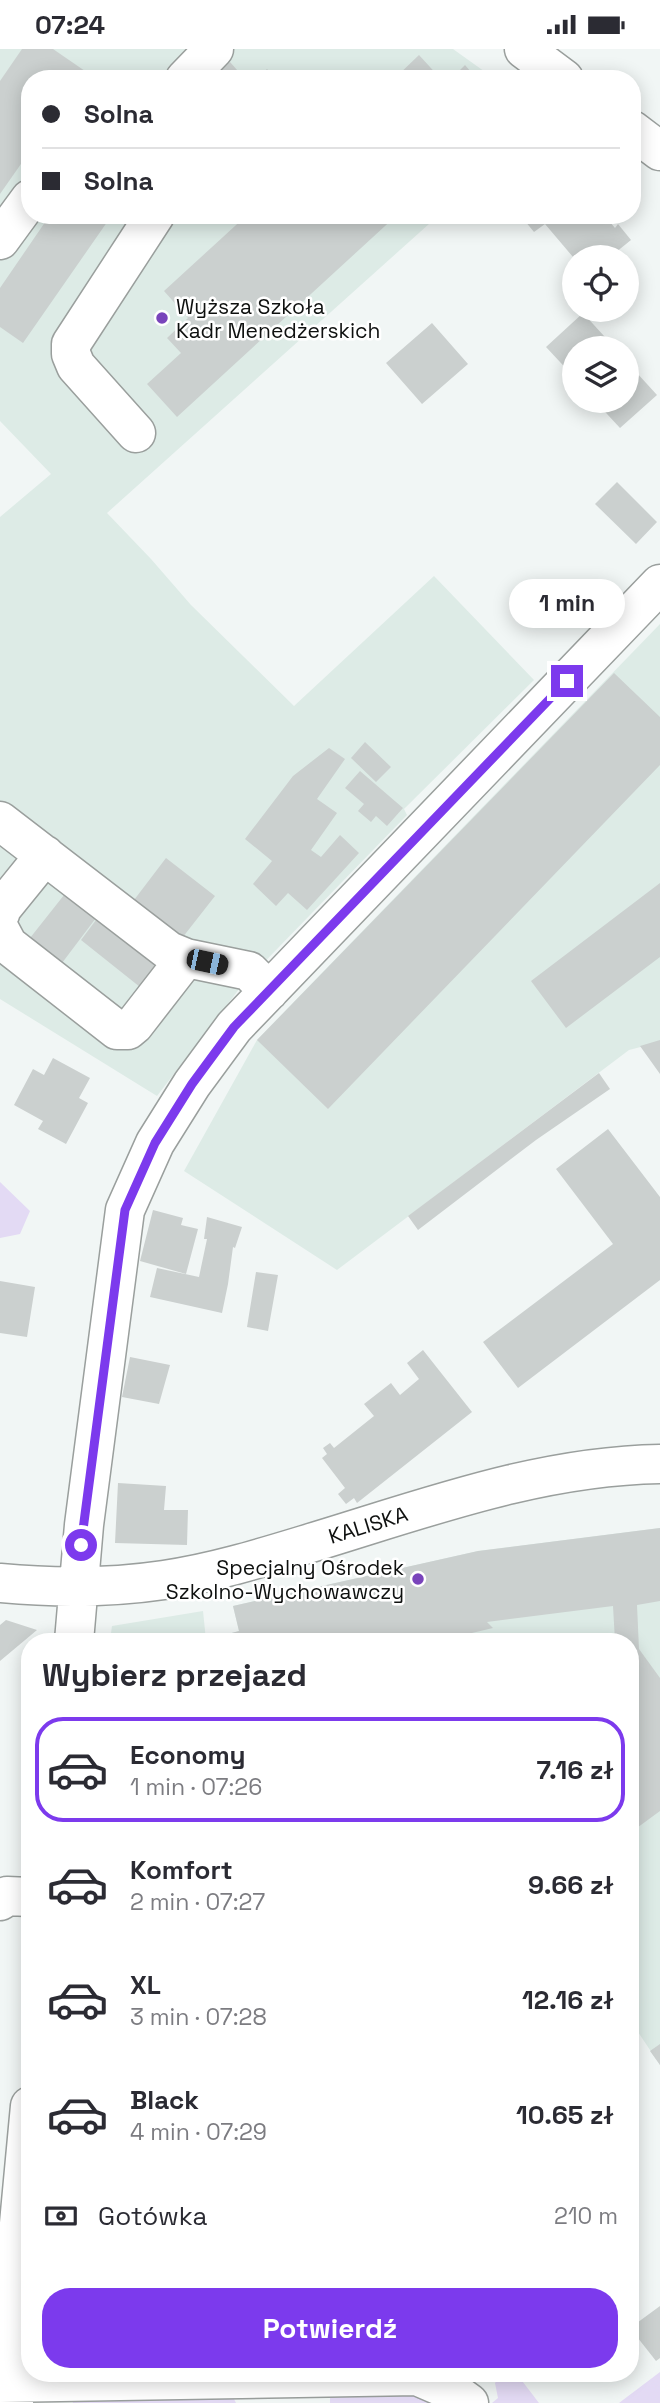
<!DOCTYPE html>
<html lang="pl">
<head>
<meta charset="utf-8">
<style>
  :root { --surface:#fff; --page:#f7f7f7; --text:#2b2b33; --muted:#7c7c81; --line:#e1e1e2; --accent:#7c3aed }
  body { margin:0; font-family:"Space Grotesk",sans-serif; background:var(--page); color:var(--text); height:100vh; display:flex; flex-direction:column; font-size:26px; white-space:nowrap }
  * { box-sizing:border-box; margin:0 }
  p { font-size:23px; color:var(--muted) }
  .icon { flex:none; width:38px; height:38px; fill:none; stroke:currentColor; stroke-width:2; stroke-linecap:round; stroke-linejoin:round }
  .map { position:relative; flex:1; overflow:hidden }
  .drawer { position:absolute; left:21px; top:1584px; width:618px; height:749px; display:flex; flex-direction:column; background:var(--surface); border-radius:28px; box-shadow:0 4px 18px #0003 }
  .drawer>* { flex:none }
  .guide { position:absolute; left:21px; top:21px; width:620px; height:154px; border-radius:28px; box-shadow:0 4px 18px #0003; display:grid; align-content:center; height:154px; padding:0 21px; background:var(--surface) }
  .fabs { position:absolute; left:562px; top:196px; display:grid; gap:14px }
  .fabs a { display:grid; place-items:center; width:77px; height:77px; border-radius:50%; background:var(--surface); box-shadow:0 4px 18px #0003; font-size:35px }
  .end { position:absolute; width:32px; height:32px; margin:-16px; border:9px solid #7c3aed; background:#fff; box-shadow:0 0 0 4px #fff }
  .from { border-radius:50% }
  .bubble { position:absolute; height:49px; border-radius:24px; background:var(--surface); box-shadow:0 4px 18px #0003; font-size:23px; font-weight:700; line-height:49px; text-align:center }
  .car { position:absolute; width:21px; height:42px; margin:-21px -10px; border-radius:9px; box-shadow:0 0 5px 2px #0007; background:linear-gradient(#222 24%,#8ab4d8 0 40%,#222 0 76%,#8ab4d8 0 86%,#222 0) }
  .guide b { display:flex; align-items:center; gap:24px; height:66px; font-size:26px }
  .guide b+b { border-top:2px solid var(--line) }
  .guide i { width:18px; height:18px; background:var(--text) }
  ul { padding:0; list-style:none }
  li { display:flex; align-items:center; gap:21px; height:105px; margin:0 14px 10px; padding:0 7px; border:4px solid transparent; border-radius:28px }
  li div { flex:1 }
  li b { display:block; font-size:26px }
  li em { font-style:normal; font-weight:700 }
  li.current { border-color:var(--accent) }
  li>.icon { width:63px; height:63px; stroke-width:1.5 }
  h2 { padding:0 21px; font-size:32px; line-height:84px }
  .pay { display:flex; align-items:center; gap:18px; height:77px; padding:0 21px; font-size:26px }
  .pay p { margin-inline-start:auto }
  .primary-button { display:flex; gap:14px; margin-top:auto; padding:14px 21px }
  .primary-button a { flex:1; height:80px; border-radius:28px; background:var(--accent); color:#fff; font-size:28px; font-weight:700; line-height:80px; text-align:center }
  .status { display:flex; justify-content:space-between; align-items:center; height:49px; padding:0 35px; background:var(--surface); direction:ltr }
  .status svg { height:19px; fill:currentColor }
  .map>svg:first-child { display:block }
  .built { fill:#ddebe6 }
  .green { fill:#e3daf4 }
  .building { fill:#cbd0cf }
  .lines { fill:none; stroke-linecap:round; stroke-linejoin:round }
  .minor-casing { stroke:#9a9f9d; stroke-width:41 }
  .minor { stroke:#fff; stroke-width:38 }
  .route { stroke:#7c3aed; stroke-width:9 }
  .poi-dot { fill:#7944bb; stroke:#fff; stroke-width:2.5 }
  .labels { text-anchor:middle; dominant-baseline:central; stroke-width:5; stroke-linejoin:round; paint-order:stroke }
  .poi-label { font-size:21px; fill:#0e100f; stroke:#fff; text-anchor:start }
  .street-label { font-size:21px; fill:#0e100f; stroke:#fff }
</style>
</head>
<body>
<div class="status"><b>07:24</b><svg viewBox="0 0 49 12"><path d="M0 12V9h3v3zM5 12V6h3v6zM10 12V3h3v9zM15 12V0h3v12zM26 1h20v11H26zM47 4h2v5h-2z"/></svg></div>
<div class="map">
<svg width="660" height="2354" viewBox="0 0 660 2354">
  <rect width="100%" height="100%" fill="#f1f6f5"/>
  <path class="built" d="M0 0H453L495 30H30V166H439L107 464 151 510 191 556 294 657 434 527 534 631 404 760 407 766 243 935 157 1047 0 950V468L51 425 0 372Z
    M660 575V993L629 1001 337 1221 184 1122 257 991Z
    M660 1479V2016L630 1971V1592H110L112 1577 203 1562 206 1591 239 1582 233 1557 478 1502Z"/>
  <path class="green" d="M0 1133 30 1162 20 1185 0 1189Z
    M660 2323V2354H619Z
    M502 2324H516L539 2354H492L498 2349 495 2334Z
    M402 2342 440 2354H330V2349L336 2345Z
    M232 2346 236 2354H73L72 2349Z"/>
  <path class="building" d="M22 0H53L85 22 79 30H30V102L0 145V32Z
    M419 6 441 30H394Z
    M230 13 245 30H213Z
    M465 16 477 30H451Z
    M267 20 276 30H256Z
    M50 166H112L23 294 0 278V239Z
    M247 166H397L177 368 147 335 181 304 167 289 188 269 164 242Z
    M520 166H604L615 179 618 175 631 191 610 208H573L545 175 534 183Z
    M583 264 615 299H574V328L546 298Z
    M432 274 468 315 422 355 386 314Z
    M626 312 657 346 620 379 595 352H626Z
    M617 433 657 473 636 495 595 455Z
    M614 624 660 668V716L328 1060 257 991Z
    M365 693 391 718 376 733 351 709Z
    M329 699 345 710 317 750 337 764 311 801 321 808 340 786 359 804 307 861 288 844 276 857 253 835 272 812 245 790 293 727Z
    M360 722 403 759 387 777 376 767 371 773 358 762 364 755 345 739Z
    M166 809 215 847 179 893 131 855Z
    M660 834V908L566 979 531 932Z
    M68 841 99 865 62 914 30 889Z
    M99 867 159 914 140 938 81 891Z
    M660 991V1025L640 997Z
    M53 1009 90 1029 79 1049 88 1054 66 1095 38 1080 43 1072 14 1056 33 1020 44 1026Z
    M599 1024 610 1040 536 1091 418 1181 408 1167Z
    M608 1080 660 1148V1231L518 1339 483 1293 613 1195 556 1120Z
    M153 1161 183 1169 181 1176 198 1180 186 1225 140 1212Z
    M207 1168 242 1178 235 1199 233 1198 228 1235 222 1264 150 1248 157 1219 199 1228 207 1190H204Z
    M256 1223 278 1226 268 1282 247 1278Z
    M0 1232 35 1238 27 1288 0 1284Z
    M423 1301 472 1363 357 1454 354 1449 346 1455 338 1445 345 1439 322 1409 327 1405 323 1399 330 1394 334 1399 374 1367 364 1355 391 1334 400 1346 419 1330 407 1314Z
    M130 1308 170 1316 159 1355 122 1348Z
    M118 1434 166 1437 164 1461H188L187 1496 115 1494Z
    M660 1479V1552L637 1556 639 1600 660 1629V1762L630 1784V1650L639 1644 630 1631V1592H615L613 1557 487 1573 493 1579 438 1592H230L228 1585 239 1582 233 1557 478 1502Z
    M6 1571 37 1581 0 1612V1576Z
    M660 1995V2016L650 2002Z
    M660 2257V2309L656 2312 630 2279Z"/>
  <g class="lines">
    <defs>
      <path id="minor" d="M524 0 564 30
        M185 30 214 0
        M632 81 660 102
        M0 191 30 150
        M136 384 76 317 71 305V295L155 166
        M0 772 169 902 186 909 249 922 269 942
        M0 865 2 859 45 806
        M0 881 8 896 117 981H128L134 976 186 909
        M0 1534C54 1539 110 1539 164 1531 212 1524 258 1510 304 1496 421 1461 536 1417 660 1415
        M74 1592 84 1476 125 1161 155 1094 192 1035 234 978 660 535
        M0 1852 7 1847 30 1848
        M0 2334 417 2327 454 2343 469 2354
        M14 2354V2228L30 2057"/>
    </defs>
    <use href="#minor" class="minor-casing"/>
    <use href="#minor" class="minor"/>
  </g>
  <g class="lines">
    <path class="route" d="M81 1496 125 1161 155 1094 192 1035 234 978 567 632"/>
  </g>
  <g class="poi-dot">
    <circle cx="162" cy="269" r="7"/>
    <circle cx="418" cy="1530" r="7"/>
  </g>
  <g class="labels">
    <g class="poi-label">
      <text x="176" y="257">Wyższa Szkoła<tspan x="176" dy="24">Kadr Menedżerskich</tspan></text>
      <text x="404" y="1518" text-anchor="end">Specjalny Ośrodek<tspan x="404" dy="24">Szkolno-Wychowawczy</tspan></text>
    </g>
    <g class="street-label">
      <text transform="translate(368 1476) rotate(-17)">KALISKA</text>
    </g>
  </g>
</svg>
<div class="fabs">
<a><svg class="icon" aria-label="locate" viewBox="0 0 24 24"><circle cx="12" cy="12" r="6"/><path d="M12 2v4M12 18v4M2 12h4M18 12h4"/></svg></a>
<a><svg class="icon" aria-label="layers" viewBox="0 0 24 24"><path d="M12 4l9 5-9 5-9-5zM3 14l9 5 9-5"/></svg></a>
</div>
<i class="end from" style="left:81px;top:1496px"></i>
<i class="end" style="left:567px;top:632px"></i>
<div class="bubble" style="left:509px;top:530px;width:116px">1 min</div>
<i class="car" style="left:207px;top:913px;rotate:102deg"></i>
<div class="guide">
<b><i class="from"></i>Solna</b>
<b><i></i>Solna</b>
</div>
<section class="drawer">
<h2>Wybierz przejazd</h2>
<ul>
<li class="current"><svg class="icon" aria-label="car" viewBox="0 0 24 24"><path d="M5 17H2v-5l4-1 3-4h7l3 4 3 1v5h-3M9 17h6M6 11h13"/><circle cx="7" cy="17" r="2"/><circle cx="17" cy="17" r="2"/></svg><div><b>Economy</b><p>1 min · 07:26</p></div><em>7.16 zł</em></li>
<li><svg class="icon" aria-label="car" viewBox="0 0 24 24"><path d="M5 17H2v-5l4-1 3-4h7l3 4 3 1v5h-3M9 17h6M6 11h13"/><circle cx="7" cy="17" r="2"/><circle cx="17" cy="17" r="2"/></svg><div><b>Komfort</b><p>2 min · 07:27</p></div><em>9.66 zł</em></li>
<li><svg class="icon" aria-label="car" viewBox="0 0 24 24"><path d="M5 17H2v-5l4-1 3-4h7l3 4 3 1v5h-3M9 17h6M6 11h13"/><circle cx="7" cy="17" r="2"/><circle cx="17" cy="17" r="2"/></svg><div><b>XL</b><p>3 min · 07:28</p></div><em>12.16 zł</em></li>
<li><svg class="icon" aria-label="car" viewBox="0 0 24 24"><path d="M5 17H2v-5l4-1 3-4h7l3 4 3 1v5h-3M9 17h6M6 11h13"/><circle cx="7" cy="17" r="2"/><circle cx="17" cy="17" r="2"/></svg><div><b>Black</b><p>4 min · 07:29</p></div><em>10.65 zł</em></li>
</ul>
<div class="pay"><svg class="icon" aria-label="cash" viewBox="0 0 24 24"><path d="M3 7h18v10H3z"/><circle cx="12" cy="12" r="2"/></svg>Gotówka<p>210 m</p></div>
<div class="primary-button"><a>Potwierdź</a></div>
</section>
</div>
</body>
</html>
